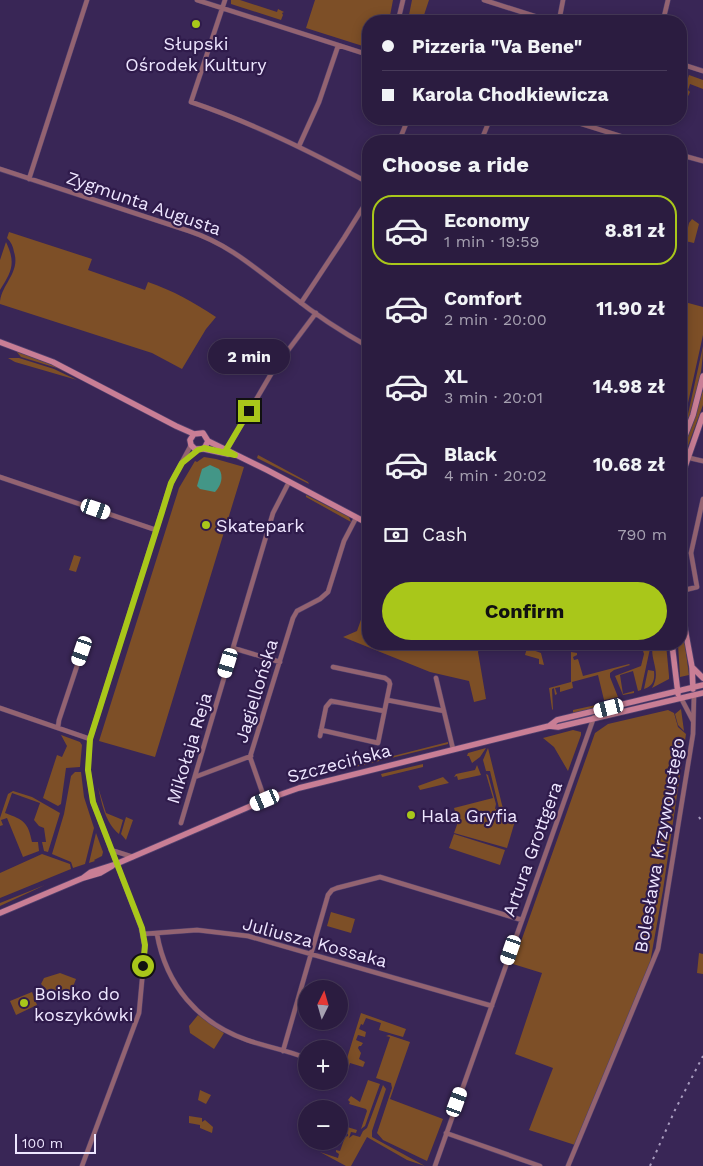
<!DOCTYPE html>
<html lang="en">
<head>
<meta charset="utf-8">
<style>
  :root { --surface:#2b1c40; --page:#37294b; --text:#f1f3f6; --muted:#a6a1b1; --line:#473a59; --accent:#a9c71a }
  body { margin:0; font-family:"Work Sans",sans-serif; background:var(--page); color:var(--text); height:100vh; display:flex; flex-direction:column; font-size:19px; white-space:nowrap }
  * { box-sizing:border-box; margin:0 }
  p { font-size:16px; color:var(--muted) }
  .icon { flex:none; width:28px; height:28px; fill:none; stroke:currentColor; stroke-width:2; stroke-linecap:round; stroke-linejoin:round }
  .map { position:relative; flex:1; overflow:hidden }
  .sheet { position:absolute; left:362px; top:135px; width:325px; height:515px; display:flex; flex-direction:column; background:var(--surface); border-radius:20px; box-shadow:0 2px 12px #0003,0 0 0 1px var(--line) }
  .sheet>* { flex:none }
  .guide { position:absolute; left:362px; top:15px; width:325px; height:110px; border-radius:20px; box-shadow:0 2px 12px #0003,0 0 0 1px var(--line); display:grid; align-content:center; height:110px; padding:0 20px; background:var(--surface) }
  .needle { width:32px; rotate:5deg }
  .buttons { position:absolute; left:298px; top:980px; display:grid; gap:10px }
  .buttons a { display:grid; place-items:center; width:50px; height:50px; border-radius:50%; background:var(--surface); box-shadow:0 2px 12px #0003,0 0 0 1px var(--line); font-size:25px }
  .scale { position:absolute; left:15px; bottom:12px; width:81px; box-sizing:border-box; padding-left:5px; border:2px solid #eee6ff; border-top:0; font-size:14px; line-height:18px; white-space:nowrap; color:#eee6ff; -webkit-text-stroke:4px #2f1b4b; paint-order:stroke }
  .end { position:absolute; width:22px; height:22px; margin:-11px; border:6px solid #a9c71a; background:#111; box-shadow:0 0 0 2px #111 }
  .from { border-radius:50% }
  .bubble { position:absolute; height:35px; border-radius:18px; background:var(--surface); box-shadow:0 2px 12px #0003,0 0 0 1px var(--line); font-size:16px; font-weight:700; line-height:35px; text-align:center }
  .car { position:absolute; width:15px; height:30px; margin:-15px -8px; border-radius:6px; box-shadow:0 0 4px 1px #0007; background:linear-gradient(#fff 24%,#345 0 40%,#fff 0 76%,#345 0 86%,#fff 0) }
  .guide b { display:flex; align-items:center; gap:18px; height:48px; font-size:19px }
  .guide b+b { border-top:1px solid var(--line) }
  .guide i { width:12px; height:12px; background:var(--text) }
  ul { padding:0; list-style:none }
  li { display:flex; align-items:center; gap:15px; height:70px; margin:0 10px 8px; padding:0 10px; border:2px solid transparent; border-radius:20px }
  li div { flex:1 }
  li b { display:block; font-size:19px }
  li em { font-style:normal; font-weight:700 }
  li.on { border-color:var(--accent) }
  li>.icon { width:45px; height:45px; stroke-width:1.5 }
  h2 { padding:0 20px; font-size:22px; line-height:60px }
  .pay { display:flex; align-items:center; gap:12px; height:55px; padding:0 20px; font-size:19px }
  .pay p { margin-inline-start:auto }
  .primary-button { display:flex; gap:10px; margin-top:auto; padding:10px 20px }
  .primary-button a { flex:1; height:58px; border-radius:30px; background:var(--accent); color:#111; font-size:20px; font-weight:700; line-height:58px; text-align:center }
  .map>svg:first-child { display:block }
  .green { fill:#7d4f27 }
  .forest { fill:#7d4f26 }
  .water { fill:#439687 }
  .lines { fill:none; stroke-linecap:round; stroke-linejoin:round }
  .street-casing { stroke:#52416e; stroke-width:5.5 }
  .secondary-casing { stroke:#52416e; stroke-width:7 }
  .street { stroke:#936371; stroke-width:4.5 }
  .secondary { stroke:#c97e95; stroke-width:5.5 }
  .rail { stroke:#a79bbd; stroke-width:2; stroke-dasharray:2.5 5; stroke-linecap:butt }
  .route { stroke:#a9c71a; stroke-width:6 }
  .poi-dot { fill:#a9c71a; stroke:#2f1b4b; stroke-width:2 }
  .labels { text-anchor:middle; dominant-baseline:central; stroke-width:4.5; stroke-linejoin:round; paint-order:stroke }
  .poi-label { font-size:18px; fill:#eee6ff; stroke:#2f1b4b; text-anchor:start }
  .street-label { font-size:18px; fill:#eee6ff; stroke:#2f1b4b }
</style>
</head>
<body>
<div class="map">
<svg width="703" height="1166" viewBox="0 0 703 1166">
  <rect width="100%" height="100%" fill="#392656"/>
  <path class="green" d="M231 0H240L277 12 278 9 284 12 282 13 283 15 281 20 231 4Z
    M315 0H393L389 21H369V48L306 28Z
    M412 0H429L422 21H409L408 20Z
    M689 75 703 80V89L690 84 688 90 690 92 682 109 681 100Z
    M692 219 699 224 694 243 685 241 689 223Z
    M9 232 92 259 88 270 145 290 148 282C174 291 193 302 216 317L206 329 182 369 152 353 0 304C0 285 21 273 14 252 13 246 11 242 7 238Z
    M6 242C16 263 12 271 0 290V260Z
    M681 301 703 307V335L686 412 681 426Z
    M703 346C703 378 693 409 681 438V433L688 414Z
    M16 351 53 365 102 390 57 368 21 357Z
    M8 358H19L54 369 77 380 15 362Z
    M703 390V405L688 446 685 445Z
    M258 455 308 482 309 484 257 458Z
    M204 457 216 459 244 467 155 757 99 741 179 488 195 461 197 462Z
    M306 495 349 517 351 522 306 497Z
    M74 555 81 557 76 572 69 570Z
    M681 635 685 645 689 675 680 677 678 644H681Z
    M641 644H651L641 690 638 691 633 671 620 675 623 694 634 691V693L623 695 615 676 641 666 644 654Z
    M653 644H666L669 676V679L652 688C662 671 649 660 653 644Z
    M527 648 541 653 544 665 539 664V659L525 655Z
    M571 652 577 653V655L573 657 574 660 578 659 583 676 629 664 630 665 614 670 610 673V677L618 697 604 700 598 675 572 682 573 688 560 692V687L555 688 557 694 555 695 554 688 552 689 553 710 552 709 549 688 571 682Z
    M648 670 654 671C655 680 653 686 644 689Z
    M619 700 617 703 573 714V710Z
    M681 709 684 731 678 725 675 714Z
    M668 710 674 713 678 727 686 734 663 890 650 963 575 1145 529 1130 553 1068 515 1054 542 973 513 964 595 733 608 724Z
    M573 730 581 732V735L568 771 554 747 543 738Z
    M61 735 80 742 82 745 80 767 66 768 61 804 58 806 43 798 57 755 62 757 67 746Z
    M448 742V744L355 767 354 766Z
    M486 748 480 757 472 763 469 756H467L468 753Z
    M488 748 505 817 515 821 507 848 454 833 458 822 454 808 493 798 486 774 488 775 496 804 495 809 499 808 490 771H486L483 760Z
    M423 764V767L382 777 381 774Z
    M477 765 481 775 458 780 457 776 454 777 456 774 475 770Z
    M75 772H81L84 797 94 828 85 864 73 868 71 862 52 854 64 814 71 776Z
    M443 777 449 783 420 790 418 786Z
    M98 787 106 813 123 820 119 834C105 822 102 804 98 787Z
    M13 791 32 797 60 813 48 852 44 851 42 842H46L44 828 39 826 34 820 40 803 12 793 5 813C24 820 28 822 32 842H38L39 851 23 857 7 818 1 820 3 825 0 826V818L8 794Z
    M126 817 133 820 126 840 121 834Z
    M96 833 103 852 102 856 94 860 95 861 89 863Z
    M454 834 505 850 500 865 449 848Z
    M42 854 70 864 71 869 0 898V873Z
    M45 885 0 906V903Z
    M331 912 355 919 351 933 327 926Z
    M699 953 703 954V974L697 973Z
    M60 973 76 979 71 992 56 999 41 984 44 978Z
    M32 992 37 1005 16 1015 10 1001Z
    M361 1013 406 1029 403 1037 379 1030 381 1023 366 1018 363 1025 361 1024 359 1029 366 1032 365 1037 358 1035 356 1040 363 1043 361 1046H359L358 1048 361 1053 359 1059 365 1062 363 1067 350 1063 348 1069 344 1068Z
    M198 1015 224 1033 214 1049 190 1033 189 1026Z
    M389 1035 410 1042 390 1099 443 1119 427 1161 383 1140 377 1133 392 1088 391 1083 376 1078 390 1037 386 1036Z
    M368 1080 380 1084 365 1126 361 1129 367 1111 366 1109 349 1104 350 1102 348 1100 351 1096 360 1102Z
    M383 1085 386 1089 372 1131V1137L425 1166 407 1160 367 1137 351 1166H346L320 1152 338 1158 339 1154 336 1152V1150L340 1151 345 1137 348 1136V1134L342 1133 344 1126 357 1130 356 1133 351 1132 349 1138 353 1135 360 1137 363 1131 367 1128Z
    M200 1090 211 1095 206 1104 198 1100Z
    M189 1116 202 1118V1122L205 1120 213 1127 212 1133 200 1128V1125L189 1123Z"/>
  <path class="forest" d="M369 597V644H481L478 652 486 699 474 702 469 681 430 672 343 637 357 631Z"/>
  <path class="water" d="M210 465 219 469C224 476 221 486 215 492L200 489 197 486 202 469Z"/>
  <g class="lines">
    <defs>
      <path id="street" d="M197 0 369 55
        M225 0 191 102C253 123 311 152 369 183
        M484 0 550 21
        M398 21 403 0
        M559 21 563 0
        M663 21 668 0
        M681 64 703 71
        M566 119 636 141
        M399 141 408 119
        M481 141 490 119
        M299 146 319 102 338 46
        M681 155 703 161
        M0 169 189 231C231 245 257 270 292 296 316 315 342 332 369 347
        M29 179 87 0
        M301 303 344 238 369 198
        M226 451 274 369 316 313
        M681 456 703 461
        M183 462 198 450
        M0 477 156 530
        M681 591 697 587 691 553 703 499
        M233 648 280 662
        M436 678 453 749
        M681 698 693 721
        M387 700 444 711
        M0 708 90 739
        M58 727 59 720 82 651
        M321 730 378 743 390 684 389 681 385 678 333 667
        M320 736 326 707 331 701 384 711
        M195 777 251 756
        M265 800 250 757 293 618 297 611 320 599 328 592 344 541 356 518
        M181 823 273 513 289 482
        M111 850 133 857
        M143 934 197 930 248 936 492 1006
        M157 934C166 985 198 1023 247 1040 267 1047 287 1050 306 1058
        M283 1051 328 895 332 890 337 888 380 877 522 920
        M446 1133 540 1166
        M82 1166 139 1013 145 948 141 927 93 802 88 770 90 739 168 492 175 475 191 445
        M435 1166 594 717
        M568 1166 658 949 693 734 694 695"/>
      <path id="secondary" d="M0 342 53 362 176 426 194 434 203 433 208 441 204 449H195L191 445 190 440 194 434
        M208 441 267 470 369 524
        M681 446 693 415 703 376
        M204 449 228 454
        M681 478 703 415
        M681 607 692 667 693 689
        M672 644 678 694
        M692 667 703 678
        M549 726 558 727 703 693
        M83 878 91 872 116 864 265 800 299 788 549 726 557 720 703 685
        M0 913 83 878 100 873 112 866"/>
    </defs>
    <use href="#street" class="street-casing"/>
    <use href="#secondary" class="secondary-casing"/>
    <use href="#street" class="street"/>
    <use href="#secondary" class="secondary"/>
    <path class="rail" d="M699 817 703 823
      M650 1166 675 1110 703 1056"/>
  </g>
  <g class="lines">
    <path class="route" d="M143 966 145 945 142 928 93 802 88 770 90 739 162 512 171 483 182 463 198 450 204 448 235 455 226 450 249 411"/>
  </g>
  <g class="poi-dot">
    <circle cx="196" cy="24" r="5"/>
    <circle cx="206" cy="525" r="5"/>
    <circle cx="411" cy="815" r="5"/>
    <circle cx="24" cy="1003" r="5"/>
  </g>
  <g class="labels">
    <g class="poi-label">
      <text x="196" y="43" text-anchor="middle">Słupski<tspan x="196" dy="21">Ośrodek Kultury</tspan></text>
      <text x="216" y="525">Skatepark</text>
      <text x="421" y="815">Hala Gryfia</text>
      <text x="34" y="993">Boisko do<tspan x="34" dy="21">koszykówki</tspan></text>
    </g>
    <g class="street-label">
      <text transform="translate(144 203) rotate(19)">Zygmunta Augusta</text>
      <text transform="translate(256 691) rotate(-73)">Jagiellońska</text>
      <text transform="translate(189 748) rotate(-73)">Mikołaja Reja</text>
      <text transform="translate(339 763) rotate(-15)">Szczecińska</text>
      <text transform="translate(659 845) rotate(-80)">Bolesława Krzywoustego</text>
      <text transform="translate(532 849) rotate(-70)">Artura Grottgera</text>
      <text transform="translate(315 942) rotate(15)">Juliusza Kossaka</text>
    </g>
  </g>
</svg>
<div class="buttons">
<a><svg class="needle" viewBox="-14 -14 28 28"><path d="M0-13l5 13h-10z" fill="#e53935"/><path d="M0 13l5-13h-10z" fill="#a6a1b1"/></svg></a>
<a>+</a>
<a>−</a>
</div>
<div class="scale">100 m</div>
<i class="end from" style="left:143px;top:966px"></i>
<i class="end" style="left:249px;top:411px"></i>
<div class="bubble" style="left:208px;top:339px;width:82px">2 min</div>
<i class="car" style="left:96px;top:509px;rotate:109deg"></i>
<i class="car" style="left:82px;top:651px;rotate:199deg"></i>
<i class="car" style="left:228px;top:663px;rotate:197deg"></i>
<i class="car" style="left:609px;top:708px;rotate:256deg"></i>
<i class="car" style="left:265px;top:800px;rotate:247deg"></i>
<i class="car" style="left:511px;top:950px;rotate:199deg"></i>
<i class="car" style="left:457px;top:1102px;rotate:20deg"></i>
<div class="guide">
<b><i class="from"></i>Pizzeria &quot;Va Bene&quot;</b>
<b><i></i>Karola Chodkiewicza</b>
</div>
<section class="sheet">
<h2>Choose a ride</h2>
<ul>
<li class="on"><svg class="icon" aria-label="car" viewBox="0 0 24 24"><path d="M5 17H2v-5l4-1 3-4h7l3 4 3 1v5h-3M9 17h6M6 11h13"/><circle cx="7" cy="17" r="2"/><circle cx="17" cy="17" r="2"/></svg><div><b>Economy</b><p>1 min · 19:59</p></div><em>8.81 zł</em></li>
<li><svg class="icon" aria-label="car" viewBox="0 0 24 24"><path d="M5 17H2v-5l4-1 3-4h7l3 4 3 1v5h-3M9 17h6M6 11h13"/><circle cx="7" cy="17" r="2"/><circle cx="17" cy="17" r="2"/></svg><div><b>Comfort</b><p>2 min · 20:00</p></div><em>11.90 zł</em></li>
<li><svg class="icon" aria-label="car" viewBox="0 0 24 24"><path d="M5 17H2v-5l4-1 3-4h7l3 4 3 1v5h-3M9 17h6M6 11h13"/><circle cx="7" cy="17" r="2"/><circle cx="17" cy="17" r="2"/></svg><div><b>XL</b><p>3 min · 20:01</p></div><em>14.98 zł</em></li>
<li><svg class="icon" aria-label="car" viewBox="0 0 24 24"><path d="M5 17H2v-5l4-1 3-4h7l3 4 3 1v5h-3M9 17h6M6 11h13"/><circle cx="7" cy="17" r="2"/><circle cx="17" cy="17" r="2"/></svg><div><b>Black</b><p>4 min · 20:02</p></div><em>10.68 zł</em></li>
</ul>
<div class="pay"><svg class="icon" aria-label="cash" viewBox="0 0 24 24"><path d="M3 7h18v10H3z"/><circle cx="12" cy="12" r="2"/></svg>Cash<p>790 m</p></div>
<div class="primary-button"><a>Confirm</a></div>
</section>
</div>
</body>
</html>
